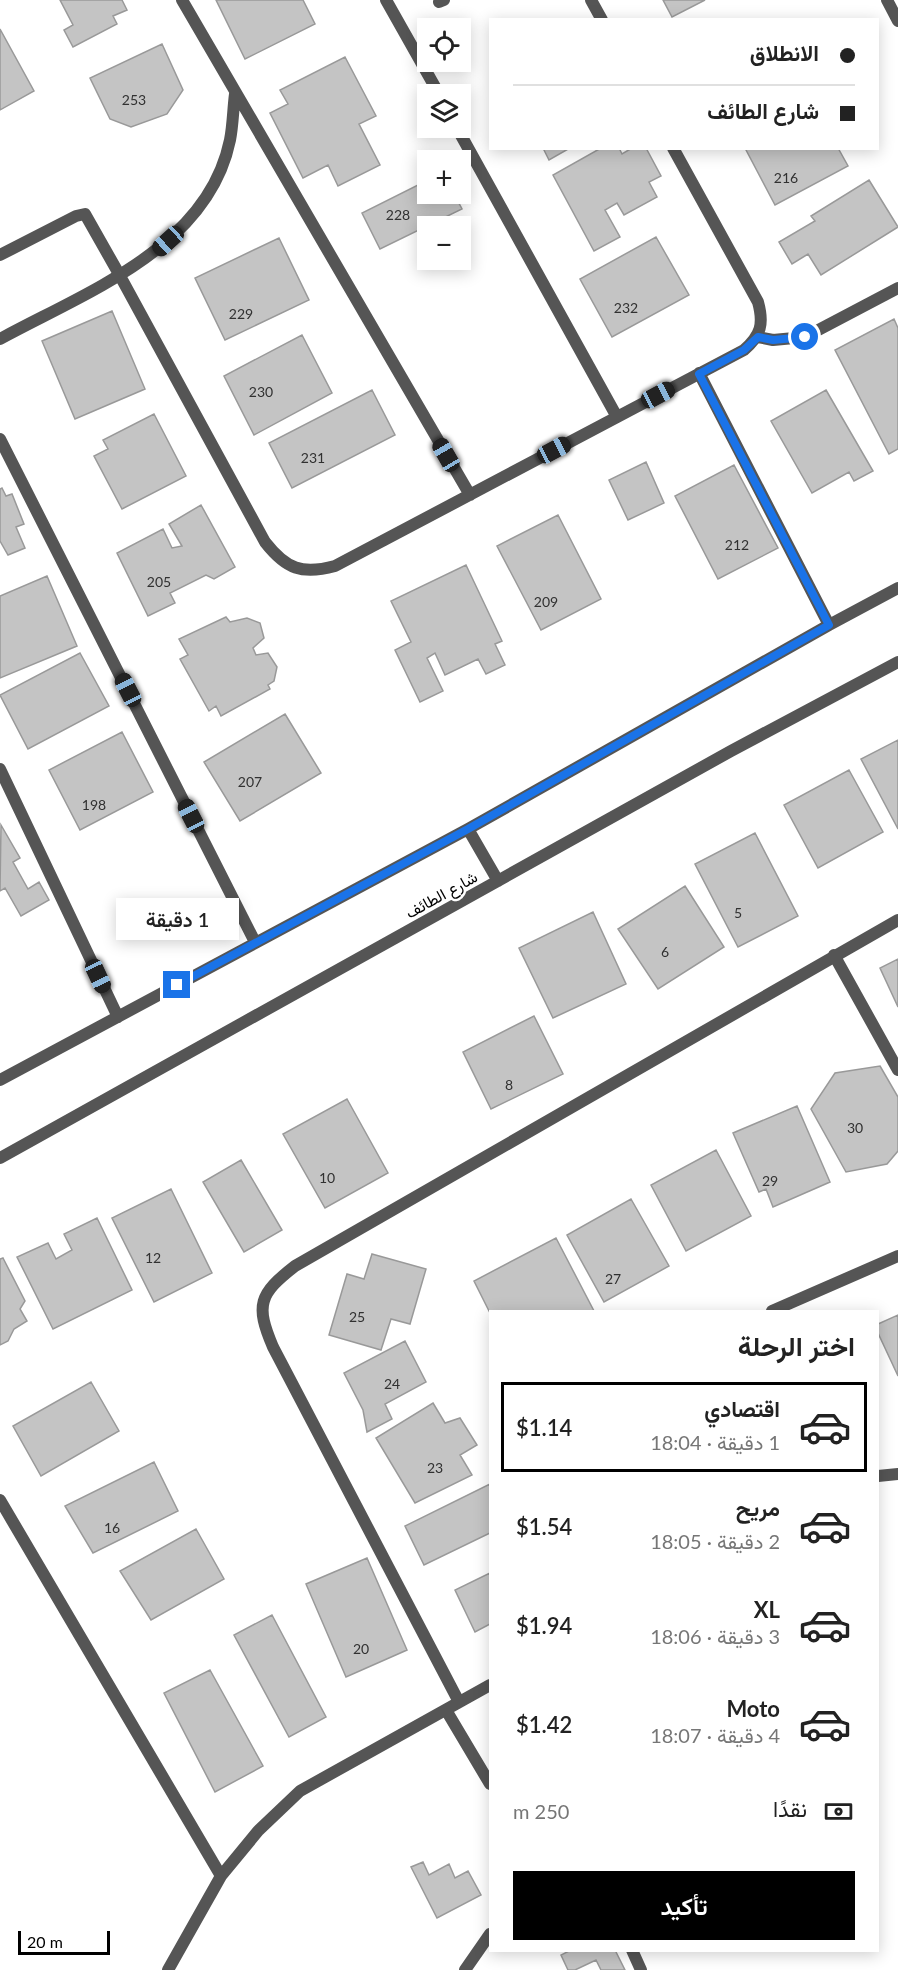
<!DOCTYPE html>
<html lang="ar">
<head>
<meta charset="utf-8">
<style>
  :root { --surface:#fff; --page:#f2f2f2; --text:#222; --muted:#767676; --line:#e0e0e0; --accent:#000 }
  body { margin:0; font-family:Lato,Vazirmatn,sans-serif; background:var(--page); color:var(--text); direction:rtl; height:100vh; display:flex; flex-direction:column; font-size:22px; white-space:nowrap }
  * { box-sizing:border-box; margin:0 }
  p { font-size:20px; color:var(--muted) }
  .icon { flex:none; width:33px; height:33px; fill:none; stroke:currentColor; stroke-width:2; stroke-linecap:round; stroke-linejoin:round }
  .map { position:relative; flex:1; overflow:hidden; direction:ltr }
  .side { position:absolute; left:489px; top:1310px; width:390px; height:642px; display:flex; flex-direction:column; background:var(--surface); border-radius:0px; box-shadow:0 3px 15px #0003; direction:rtl }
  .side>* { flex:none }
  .guide { position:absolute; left:489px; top:18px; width:390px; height:132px; border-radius:0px; box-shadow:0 3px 15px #0003; direction:rtl; display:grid; align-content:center; height:132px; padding:0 24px; background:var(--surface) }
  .fabs { position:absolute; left:417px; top:18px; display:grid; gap:12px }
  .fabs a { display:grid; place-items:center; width:54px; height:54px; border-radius:0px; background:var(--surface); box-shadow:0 3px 15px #0003; font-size:30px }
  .scale { position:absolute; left:18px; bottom:15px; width:92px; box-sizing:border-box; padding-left:6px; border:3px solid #000; border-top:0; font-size:16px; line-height:21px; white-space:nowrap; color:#000; -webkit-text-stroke:4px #fff; paint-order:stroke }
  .end { position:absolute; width:27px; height:27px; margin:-14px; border:8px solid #1a73e8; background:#fff; box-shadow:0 0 0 3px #fff }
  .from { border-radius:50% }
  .bubble { position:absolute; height:42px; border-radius:0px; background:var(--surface); box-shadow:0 3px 15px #0003; font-size:20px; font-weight:600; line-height:42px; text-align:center; direction:rtl }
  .car { position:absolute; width:18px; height:36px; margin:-18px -9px; border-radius:8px; box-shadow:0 0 4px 2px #0007; background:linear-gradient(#222 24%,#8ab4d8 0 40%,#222 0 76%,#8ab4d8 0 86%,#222 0) }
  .guide b { display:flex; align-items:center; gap:21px; height:57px; font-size:22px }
  .guide b+b { border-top:2px solid var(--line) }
  .guide i { width:15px; height:15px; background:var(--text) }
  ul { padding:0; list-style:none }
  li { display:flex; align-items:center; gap:18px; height:90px; margin:0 12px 9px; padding:0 12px; border:3px solid transparent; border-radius:0px }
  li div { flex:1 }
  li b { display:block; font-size:22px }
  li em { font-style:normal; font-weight:600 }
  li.selected { border-color:var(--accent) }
  li>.icon { width:54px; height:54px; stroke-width:1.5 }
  h2 { padding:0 24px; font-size:27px; line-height:72px }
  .pay { display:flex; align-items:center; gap:15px; height:66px; padding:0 24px; font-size:22px }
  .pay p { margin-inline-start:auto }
  .action { display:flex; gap:12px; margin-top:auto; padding:12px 24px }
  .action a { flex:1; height:69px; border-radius:0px; background:var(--accent); color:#fff; font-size:24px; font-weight:600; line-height:69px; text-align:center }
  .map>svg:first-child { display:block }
  .building { fill:#c4c4c4; stroke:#999; stroke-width:1.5 }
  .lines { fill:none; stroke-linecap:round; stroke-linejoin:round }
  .service { stroke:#555; stroke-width:12 }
  .minor { stroke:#555; stroke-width:12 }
  .route { stroke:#1a73e8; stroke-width:8 }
  .labels { text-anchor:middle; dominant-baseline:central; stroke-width:5; stroke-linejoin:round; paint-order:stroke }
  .number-label { font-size:14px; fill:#313131 }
  .street-label { font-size:16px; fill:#000; stroke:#fff }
</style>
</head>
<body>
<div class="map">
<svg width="898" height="1970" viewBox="0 0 898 1970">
  <rect width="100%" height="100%" fill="#fff"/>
  <path class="building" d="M60 0H122L127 10 113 16 117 24 73 47 64 30 73 25Z
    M216 0H303L315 24 245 59Z
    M663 0H705L672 17Z
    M0 29 34 91 0 110Z
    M162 44 183 90 167 114 131 127 110 119 90 78Z
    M345 57 376 116 359 124 380 165 338 186 328 165 303 178 270 113 288 104 280 90Z
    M543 148H570L549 160Z
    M601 148H619L622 154 632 148H646L661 176 649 182 657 197 624 215 617 203 605 210 620 237 594 251 553 175Z
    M745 148H838L848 166 775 205Z
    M428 180V194H454L462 209 380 249 362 213Z
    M869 180 898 227 821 275 808 254 792 264 779 242 815 221 811 216Z
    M656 237 689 295 612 337 580 279Z
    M279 238 309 300 225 340 195 278Z
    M112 311 145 389 75 419 42 341Z
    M894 319 898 328V449L889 454 835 350Z
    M302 335 332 393 254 435 224 376Z
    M372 390 395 435 292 488 269 443Z
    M826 390 873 471 854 481 849 472 812 493 771 421Z
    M154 414 186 476 122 509 94 456 108 449 103 440Z
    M646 462 664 503 628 520 609 480Z
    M734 465 778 548 718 579 675 496Z
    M2 488 6 496 12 494 24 524 16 527 25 548 8 555 0 541V489Z
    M201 505 235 567 214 579 206 575 170 593 175 603 148 616 117 553 163 529 172 548 182 546 169 524Z
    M558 515 601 599 541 630 497 546Z
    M466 565 502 641 495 644 505 665 486 674 478 659 445 675 435 653 427 658 443 691 420 702 395 650 411 642 391 601Z
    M47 576 77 646 0 678V596Z
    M226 617 230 622 247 618 260 623 264 638 253 648 256 655 268 653 277 667 274 681 268 685 270 689 221 716 216 706 209 711 180 659 188 655 179 639Z
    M80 653 109 706 28 749 0 695Z
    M285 714 321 773 240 821 204 762Z
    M122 732 153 792 80 830 49 770Z
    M898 740V829L861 759Z
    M849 770 883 832 818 868 784 805Z
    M1 825 20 858 13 862 28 889 39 882 49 900 21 916 5 888 0 891Z
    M755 833 798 916 738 947 695 864Z
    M685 886 724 947 658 989 618 929Z
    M593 912 626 984 553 1018 519 948Z
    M898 959V1007L880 968Z
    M534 1016 563 1074 491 1109 463 1052Z
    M880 1066 898 1097V1151L887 1164 846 1172 811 1109 835 1073Z
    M347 1099 388 1173 325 1208 283 1134Z
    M797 1106 830 1182 773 1207 766 1189 759 1192 733 1133Z
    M716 1150 751 1216 686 1251 651 1185Z
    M241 1160 282 1230 244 1252 203 1182Z
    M171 1189 212 1273 154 1302 112 1218Z
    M631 1199 669 1266 604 1302 567 1235Z
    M97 1218 132 1290 53 1329 17 1257 48 1243 56 1259 72 1250 64 1234Z
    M556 1238 594 1311H490V1313L474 1281Z
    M372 1254 426 1269 410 1324 391 1319 381 1350 329 1335 347 1274 364 1279Z
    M3 1258 25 1301 20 1309 27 1321 14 1329 8 1341 0 1345V1259Z
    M898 1315V1376L878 1333V1324Z
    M405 1341 426 1382 385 1404 392 1419 367 1432 363 1410 344 1373Z
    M91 1382 119 1431 41 1476 13 1426Z
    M433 1403 445 1423 460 1418 477 1445 460 1455 472 1475 415 1503 376 1438Z
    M154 1462 178 1511 93 1553 65 1506Z
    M490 1484V1533L424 1565 405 1526Z
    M196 1529 224 1579 151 1620 120 1571Z
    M367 1558 407 1650 346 1677 306 1584Z
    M490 1573V1624L475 1632 455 1590Z
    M272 1615 326 1717 289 1737 234 1635Z
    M210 1670 263 1766 215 1792 164 1693Z
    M423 1862 429 1875 449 1864 455 1878 468 1871 481 1895 437 1918 411 1867Z
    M571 1950H615L625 1970H601L596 1960 575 1970H568L561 1955Z"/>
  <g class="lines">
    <path class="service" d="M439 2 444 0
      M0 255 76 216 85 214 119 274
      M632 1950 641 1970
      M465 1970 490 1934"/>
    <path class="minor" d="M182 0 470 495
      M386 0 439 94
      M591 0 602 20
      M887 0 898 21
      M457 128 617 417
      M119 274 265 542C286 569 302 575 335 566L744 350C761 335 764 324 758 302L673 148
      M758 337 773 340 805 337 898 288
      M0 339C86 292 208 248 230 140 233 125 233 109 235 94
      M699 373 829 625
      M0 439 255 942
      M0 769 118 1017
      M468 829 498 881
      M834 955 898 1070
      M0 1080 468 829 829 625 898 588
      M0 1158 731 751 898 662
      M772 1311 898 1256
      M878 1476 898 1474
      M0 1500 221 1876
      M459 1702 273 1347C255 1305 259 1294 295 1266L898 920
      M446 1710 490 1784
      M168 1970 221 1876 258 1831 300 1791 490 1685"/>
  </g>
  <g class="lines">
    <path class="route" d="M177 985 468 829 829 625 699 374 744 350 758 337 773 340 805 337"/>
  </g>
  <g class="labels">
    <g class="number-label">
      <text x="134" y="99">253</text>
      <text x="786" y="177">216</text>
      <text x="398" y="214">228</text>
      <text x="626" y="307">232</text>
      <text x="241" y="313">229</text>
      <text x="261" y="391">230</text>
      <text x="313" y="457">231</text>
      <text x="737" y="544">212</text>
      <text x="159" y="581">205</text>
      <text x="546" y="601">209</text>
      <text x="250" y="781">207</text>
      <text x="94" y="804">198</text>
      <text x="738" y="912">5</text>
      <text x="665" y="951">6</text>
      <text x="509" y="1084">8</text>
      <text x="855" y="1127">30</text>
      <text x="327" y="1177">10</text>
      <text x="770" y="1180">29</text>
      <text x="153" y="1257">12</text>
      <text x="613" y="1278">27</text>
      <text x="357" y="1316">25</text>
      <text x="392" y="1383">24</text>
      <text x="435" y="1467">23</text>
      <text x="112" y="1527">16</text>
      <text x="361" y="1648">20</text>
    </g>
    <g class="street-label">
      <text transform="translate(441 894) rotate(-29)">شارع الطائف</text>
    </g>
  </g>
</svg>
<div class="fabs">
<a><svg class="icon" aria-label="locate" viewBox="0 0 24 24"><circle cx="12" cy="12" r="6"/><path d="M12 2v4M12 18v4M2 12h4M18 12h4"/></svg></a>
<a><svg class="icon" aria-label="layers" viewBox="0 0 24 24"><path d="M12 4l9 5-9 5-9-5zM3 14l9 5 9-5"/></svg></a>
<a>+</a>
<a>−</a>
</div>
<div class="scale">20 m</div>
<i class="end from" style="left:805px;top:337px"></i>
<i class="end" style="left:177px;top:985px"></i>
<div class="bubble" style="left:116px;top:898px;width:123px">1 دقيقة</div>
<i class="car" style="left:168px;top:241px;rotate:228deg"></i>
<i class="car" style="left:658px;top:395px;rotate:62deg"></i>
<i class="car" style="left:554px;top:450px;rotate:62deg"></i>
<i class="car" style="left:446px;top:455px;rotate:330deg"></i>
<i class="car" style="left:128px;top:690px;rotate:333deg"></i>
<i class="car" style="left:191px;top:816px;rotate:333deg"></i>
<i class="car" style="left:98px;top:976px;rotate:155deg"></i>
<div class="guide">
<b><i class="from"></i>الانطلاق</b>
<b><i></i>شارع الطائف</b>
</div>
<section class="side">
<h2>اختر الرحلة</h2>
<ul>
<li class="selected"><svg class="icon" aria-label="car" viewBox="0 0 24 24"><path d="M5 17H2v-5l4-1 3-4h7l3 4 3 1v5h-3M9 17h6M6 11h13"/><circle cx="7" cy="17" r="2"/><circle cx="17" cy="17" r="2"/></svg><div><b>اقتصادي</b><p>1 دقيقة · 18:04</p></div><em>$1.14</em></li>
<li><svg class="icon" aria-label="car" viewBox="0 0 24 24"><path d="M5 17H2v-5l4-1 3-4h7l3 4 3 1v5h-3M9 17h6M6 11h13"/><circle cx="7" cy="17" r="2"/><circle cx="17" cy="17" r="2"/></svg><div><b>مريح</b><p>2 دقيقة · 18:05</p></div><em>$1.54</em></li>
<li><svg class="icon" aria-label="car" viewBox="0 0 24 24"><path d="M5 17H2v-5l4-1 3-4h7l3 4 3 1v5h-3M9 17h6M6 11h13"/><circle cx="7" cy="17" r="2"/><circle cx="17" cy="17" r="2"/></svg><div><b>XL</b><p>3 دقيقة · 18:06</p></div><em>$1.94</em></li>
<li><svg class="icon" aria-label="car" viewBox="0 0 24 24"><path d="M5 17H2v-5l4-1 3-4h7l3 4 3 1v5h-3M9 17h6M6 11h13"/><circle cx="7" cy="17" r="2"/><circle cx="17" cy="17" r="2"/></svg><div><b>Moto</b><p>4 دقيقة · 18:07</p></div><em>$1.42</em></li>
</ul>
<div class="pay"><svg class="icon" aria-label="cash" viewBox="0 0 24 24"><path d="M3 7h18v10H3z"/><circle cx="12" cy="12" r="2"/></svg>نقدًا<p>250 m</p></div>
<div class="action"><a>تأكيد</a></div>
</section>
</div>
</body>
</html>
